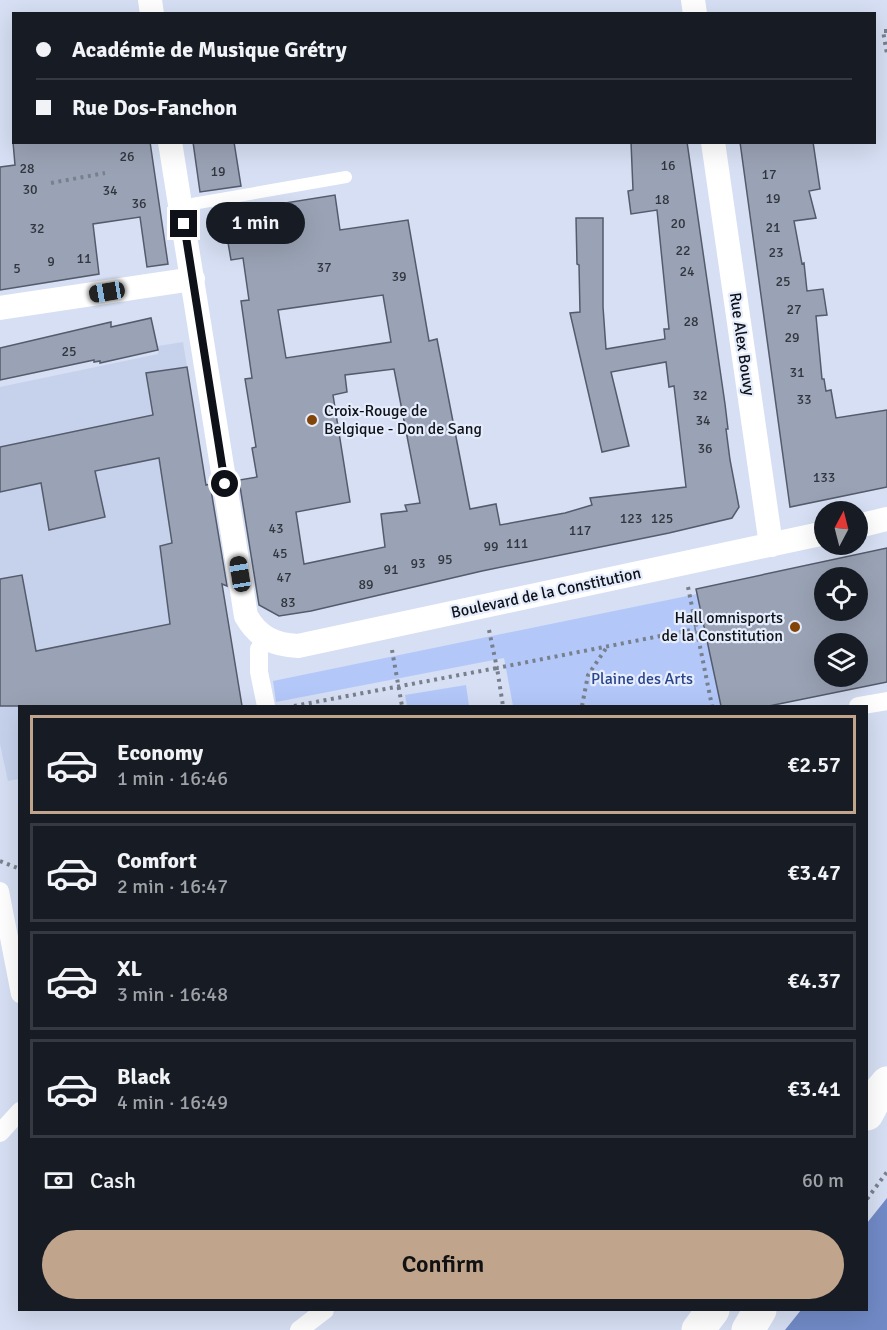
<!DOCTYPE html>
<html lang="en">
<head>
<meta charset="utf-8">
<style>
  :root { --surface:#171b24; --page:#20242c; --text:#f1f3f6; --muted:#9ea1a6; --line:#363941; --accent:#c0a48b }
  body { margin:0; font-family:Signika,sans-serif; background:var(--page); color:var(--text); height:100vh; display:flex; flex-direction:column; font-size:22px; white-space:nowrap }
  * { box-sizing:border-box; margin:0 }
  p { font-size:20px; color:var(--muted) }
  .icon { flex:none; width:33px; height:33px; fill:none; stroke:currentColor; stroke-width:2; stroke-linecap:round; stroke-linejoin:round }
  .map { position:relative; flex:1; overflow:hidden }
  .sheet { position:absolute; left:18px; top:705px; width:850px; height:606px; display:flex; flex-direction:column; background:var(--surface); border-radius:0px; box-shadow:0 6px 24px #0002 }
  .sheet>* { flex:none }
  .top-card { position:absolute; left:12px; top:12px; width:864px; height:132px; border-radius:0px; box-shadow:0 6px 24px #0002; display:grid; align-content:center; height:132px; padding:0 24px; background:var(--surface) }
  .needle { width:39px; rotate:7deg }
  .controls { position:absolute; left:814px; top:501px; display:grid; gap:12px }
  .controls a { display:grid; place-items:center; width:54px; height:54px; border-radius:50%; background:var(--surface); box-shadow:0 6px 24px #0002; font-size:30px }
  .end { position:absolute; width:27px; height:27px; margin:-14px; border:8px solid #0e1117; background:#fff; box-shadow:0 0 0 3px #fff }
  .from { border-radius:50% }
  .bubble { position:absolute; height:42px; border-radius:21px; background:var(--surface); box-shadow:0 6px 24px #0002; font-size:20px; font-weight:600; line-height:42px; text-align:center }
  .car { position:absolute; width:18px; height:36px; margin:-18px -9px; border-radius:8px; box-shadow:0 0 4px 2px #0007; background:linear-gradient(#222 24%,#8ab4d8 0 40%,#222 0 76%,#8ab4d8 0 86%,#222 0) }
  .top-card b { display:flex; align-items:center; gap:21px; height:57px; font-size:22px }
  .top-card b+b { border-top:2px solid var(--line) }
  .top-card i { width:15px; height:15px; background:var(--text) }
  ul { padding:10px 0 0; list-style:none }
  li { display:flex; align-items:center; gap:18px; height:99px; margin:0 12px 9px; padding:0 12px; border:3px solid var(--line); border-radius:0px }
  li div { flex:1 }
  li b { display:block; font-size:22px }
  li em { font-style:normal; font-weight:600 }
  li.active { border-color:var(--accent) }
  li>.icon { width:54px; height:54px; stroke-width:1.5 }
  .pay { display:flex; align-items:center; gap:15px; height:66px; padding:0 24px; font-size:22px }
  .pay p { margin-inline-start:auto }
  .button { display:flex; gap:12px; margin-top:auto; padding:12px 24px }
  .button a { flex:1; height:69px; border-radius:36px; background:var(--accent); color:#111; font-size:24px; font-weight:600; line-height:69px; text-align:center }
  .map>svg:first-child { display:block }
  .built { fill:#c6d2ec }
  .green { fill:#b3c8f9 }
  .water { fill:#718ac6 }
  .building { fill:#9aa3b5; stroke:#545b6c; stroke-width:1.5; fill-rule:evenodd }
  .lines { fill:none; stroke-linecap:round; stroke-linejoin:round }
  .path { stroke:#79808d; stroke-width:4; stroke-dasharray:3 4.5; stroke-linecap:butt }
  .service { stroke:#fff; stroke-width:12 }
  .pedestrian { stroke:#fff; stroke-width:18 }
  .minor { stroke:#fff; stroke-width:24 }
  .primary { stroke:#fff; stroke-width:33 }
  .route { stroke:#0e1117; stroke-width:8 }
  .poi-dot { fill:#834408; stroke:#e5ecfc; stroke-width:2 }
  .labels { text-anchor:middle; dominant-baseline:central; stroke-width:4.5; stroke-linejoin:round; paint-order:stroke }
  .number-label { font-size:14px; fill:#31363e }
  .street-label { font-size:16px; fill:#0e1117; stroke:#e5ecfc }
  .poi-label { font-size:16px; fill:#0e1117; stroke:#e5ecfc; text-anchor:start }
  .park-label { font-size:16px; fill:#2a448c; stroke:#e5ecfc }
</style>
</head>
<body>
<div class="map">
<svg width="887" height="1330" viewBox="0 0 887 1330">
  <rect width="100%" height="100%" fill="#d6dff3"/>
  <path class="built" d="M183 342 242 706H20L19 779 8 781 0 744V387L158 354V346Z"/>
  <path class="green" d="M697 594 721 706H513L504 658 276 702 273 681Z
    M466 685 469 706H407L405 695Z"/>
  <path class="water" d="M887 1198V1330H785L801 1310H867V1223Z"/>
  <path class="building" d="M13 142H150L168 264 147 267 140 217 93 224 99 274 0 290V167L15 165Z
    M193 142H234L241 186 200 192Z
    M631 142H687L725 404 728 429H726L730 460 739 507 732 518 669 533 482 571 311 611 279 616 259 605 239 480 257 477 252 448 256 447 245 379 252 378 241 301 249 300 243 258 231 260 226 231 245 228 242 210 335 195 340 230 408 220 429 341 437 339 470 509 496 504 500 525 565 513 592 505 590 498 686 487 674 386 669 387 666 362 611 372 629 446 602 452 570 313 580 312 579 265 577 264 576 218H603V307L606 349 665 339 664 329H669L657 210 631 214 628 191 633 190ZM383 295 391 342 286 358 278 310ZM394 369 420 503 405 505 407 511 381 514 385 547 304 564 296 512 350 502 333 395 347 392 345 375Z
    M740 142H813L820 189 809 191 816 218 794 221 802 264 804 263 807 291 823 289 827 315 816 316 822 379H824L826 391 831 390 836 418 887 410V487L790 507Z
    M151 318 158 350 100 363V361L94 362V360L0 380V348L111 322V327Z
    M187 367 206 485 210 484 227 586 222 584 242 706H0V579L22 575 36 651 170 624 160 546 172 543 159 458 95 471 105 517 49 530 41 483 0 492V447L153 415 146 373Z
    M887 548V682L769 706H721L696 589ZM825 578H858V610H825ZM825 644H858V676H825Z"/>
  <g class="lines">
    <path class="path" d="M887 31H883L887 54
      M51 183 105 173
      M688 587 712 706
      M489 630 497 668 696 629
      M392 650 402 706
      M294 706 497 668 503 706
      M582 706 588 675 607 647
      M0 861 20 869
      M867 1199 887 1172"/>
    <path class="service" d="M181 206 346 177"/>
    <path class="pedestrian" d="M266 706 259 672V649L267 640
      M858 706 887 701
      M0 891 20 994
      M0 1133 20 1111
      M299 1330 325 1310"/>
    <path class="minor" d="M150 0 152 14
      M693 0 695 14
      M170 142 246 616C258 637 274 645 298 646L825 533
      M713 142 771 545
      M0 308 193 279
      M858 526 887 519"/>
    <path class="primary" d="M867 1114 877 1095 887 1083
      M698 1330 713 1310
      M748 1330 760 1310"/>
  </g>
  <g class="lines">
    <path class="route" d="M184 224 225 484"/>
  </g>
  <g class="poi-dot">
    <circle cx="312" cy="420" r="6"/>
    <circle cx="795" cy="627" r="6"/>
  </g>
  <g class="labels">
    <g class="number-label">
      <text x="127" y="156">26</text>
      <text x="668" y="165">16</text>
      <text x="27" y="168">28</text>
      <text x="218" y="171">19</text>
      <text x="769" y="174">17</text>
      <text x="30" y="189">30</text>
      <text x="110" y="190">34</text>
      <text x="773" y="198">19</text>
      <text x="662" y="199">18</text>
      <text x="139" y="203">36</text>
      <text x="678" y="223">20</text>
      <text x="773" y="227">21</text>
      <text x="37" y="228">32</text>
      <text x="683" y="250">22</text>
      <text x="776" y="252">23</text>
      <text x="84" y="258">11</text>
      <text x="51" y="261">9</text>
      <text x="324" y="267">37</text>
      <text x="17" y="268">5</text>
      <text x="687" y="271">24</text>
      <text x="399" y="276">39</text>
      <text x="783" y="281">25</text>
      <text x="794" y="309">27</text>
      <text x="691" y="321">28</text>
      <text x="792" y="337">29</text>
      <text x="69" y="351">25</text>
      <text x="797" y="372">31</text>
      <text x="700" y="395">32</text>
      <text x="804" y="399">33</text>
      <text x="703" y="420">34</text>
      <text x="705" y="448">36</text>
      <text x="824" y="477">133</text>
      <text x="631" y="518">123</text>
      <text x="662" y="518">125</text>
      <text x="276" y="528">43</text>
      <text x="580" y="530">117</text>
      <text x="517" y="543">111</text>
      <text x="491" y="546">99</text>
      <text x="280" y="553">45</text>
      <text x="445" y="559">95</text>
      <text x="418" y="563">93</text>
      <text x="391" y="569">91</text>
      <text x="284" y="577">47</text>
      <text x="366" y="584">89</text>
      <text x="288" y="602">83</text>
    </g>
    <g class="street-label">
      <text transform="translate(742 344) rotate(82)">Rue Alex Bouvy</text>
      <text transform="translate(546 593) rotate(-12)">Boulevard de la Constitution</text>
    </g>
    <g class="poi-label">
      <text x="324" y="411">Croix-Rouge de<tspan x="324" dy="18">Belgique - Don de Sang</tspan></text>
      <text x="783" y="618" text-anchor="end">Hall omnisports<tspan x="783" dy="18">de la Constitution</tspan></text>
    </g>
    <g class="park-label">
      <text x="642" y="679">Plaine des Arts</text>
    </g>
  </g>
</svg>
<div class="controls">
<a><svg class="needle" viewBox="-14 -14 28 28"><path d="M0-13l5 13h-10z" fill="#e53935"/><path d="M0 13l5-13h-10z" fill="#9ea1a6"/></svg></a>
<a><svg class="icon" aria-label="locate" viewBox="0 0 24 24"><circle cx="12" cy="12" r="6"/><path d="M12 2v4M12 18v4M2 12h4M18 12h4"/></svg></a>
<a><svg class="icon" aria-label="layers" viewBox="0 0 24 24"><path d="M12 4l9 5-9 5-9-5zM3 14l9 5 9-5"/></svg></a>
</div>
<i class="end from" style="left:225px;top:484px"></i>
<i class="end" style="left:184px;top:224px"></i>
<div class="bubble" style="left:206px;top:202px;width:99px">1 min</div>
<i class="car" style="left:107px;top:292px;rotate:261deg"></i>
<i class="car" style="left:240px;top:574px;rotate:351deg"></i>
<div class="top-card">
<b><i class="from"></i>Académie de Musique Grétry</b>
<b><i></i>Rue Dos-Fanchon</b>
</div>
<section class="sheet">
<ul>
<li class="active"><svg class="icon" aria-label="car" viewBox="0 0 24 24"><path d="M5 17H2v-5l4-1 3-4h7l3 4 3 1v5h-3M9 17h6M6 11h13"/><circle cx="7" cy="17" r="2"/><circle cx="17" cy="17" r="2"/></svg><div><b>Economy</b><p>1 min · 16:46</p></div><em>€2.57</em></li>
<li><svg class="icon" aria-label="car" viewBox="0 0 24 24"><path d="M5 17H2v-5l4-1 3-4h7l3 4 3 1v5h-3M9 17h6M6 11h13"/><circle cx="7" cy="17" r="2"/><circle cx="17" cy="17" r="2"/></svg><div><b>Comfort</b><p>2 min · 16:47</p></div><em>€3.47</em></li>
<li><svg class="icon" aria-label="car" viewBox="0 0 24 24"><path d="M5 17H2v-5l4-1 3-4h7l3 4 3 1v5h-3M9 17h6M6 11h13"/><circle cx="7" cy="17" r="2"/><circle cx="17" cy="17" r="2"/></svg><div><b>XL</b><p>3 min · 16:48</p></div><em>€4.37</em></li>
<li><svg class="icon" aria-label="car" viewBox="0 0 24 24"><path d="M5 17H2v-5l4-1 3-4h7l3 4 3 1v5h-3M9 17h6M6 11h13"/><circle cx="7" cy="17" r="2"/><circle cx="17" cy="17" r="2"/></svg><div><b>Black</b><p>4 min · 16:49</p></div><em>€3.41</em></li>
</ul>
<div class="pay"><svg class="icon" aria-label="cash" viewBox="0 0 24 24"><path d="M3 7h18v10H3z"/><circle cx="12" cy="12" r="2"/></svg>Cash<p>60 m</p></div>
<div class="button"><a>Confirm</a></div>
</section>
</div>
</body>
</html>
